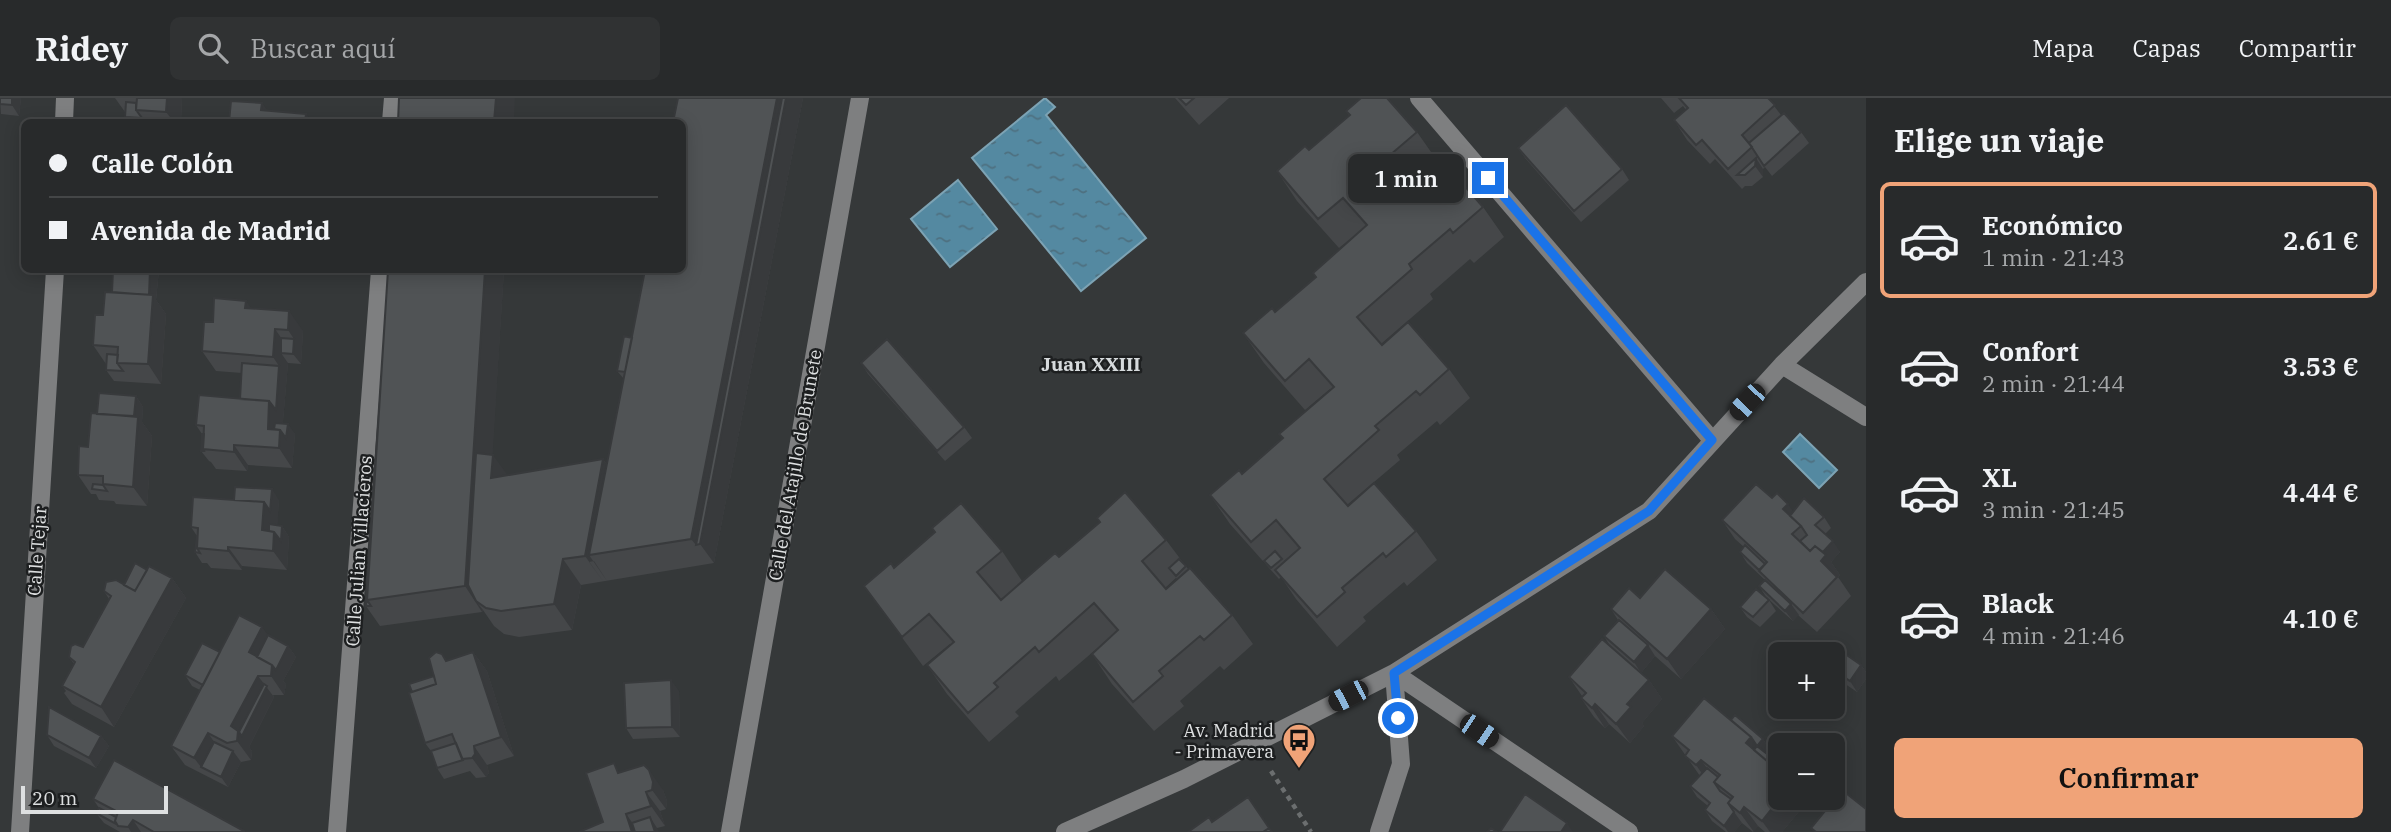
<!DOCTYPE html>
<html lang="es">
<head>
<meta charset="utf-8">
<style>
  :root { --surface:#282a2b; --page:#303233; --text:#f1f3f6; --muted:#a5a7a9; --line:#444647; --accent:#f0a378 }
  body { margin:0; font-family:"IBM Plex Serif",serif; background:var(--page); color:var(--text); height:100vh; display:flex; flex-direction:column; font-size:26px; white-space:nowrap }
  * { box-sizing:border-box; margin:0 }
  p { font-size:23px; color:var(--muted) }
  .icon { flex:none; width:38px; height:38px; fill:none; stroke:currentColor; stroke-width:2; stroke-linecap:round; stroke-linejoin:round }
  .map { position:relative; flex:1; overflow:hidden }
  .panel { display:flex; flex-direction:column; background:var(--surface); width:525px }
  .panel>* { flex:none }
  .top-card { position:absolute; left:21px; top:21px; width:665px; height:154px; border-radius:10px; box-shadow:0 4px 18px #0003,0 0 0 2px var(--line); display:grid; align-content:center; height:154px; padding:0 28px; background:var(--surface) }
  .tools { position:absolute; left:1768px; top:544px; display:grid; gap:14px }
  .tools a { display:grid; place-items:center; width:77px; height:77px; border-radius:10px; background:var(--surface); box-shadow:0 4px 18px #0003,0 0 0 2px var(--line); font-size:35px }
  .scale { position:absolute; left:21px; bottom:18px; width:147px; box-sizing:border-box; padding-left:7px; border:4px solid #dee0e1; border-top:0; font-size:19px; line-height:24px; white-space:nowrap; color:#dee0e1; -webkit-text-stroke:5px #1d1f20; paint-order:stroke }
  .end { position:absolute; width:32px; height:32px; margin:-16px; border:9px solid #1a73e8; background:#fff; box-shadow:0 0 0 4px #fff }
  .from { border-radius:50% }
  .bubble { position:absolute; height:49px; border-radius:10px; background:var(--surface); box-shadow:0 4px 18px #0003,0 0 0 2px var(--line); font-size:23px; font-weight:600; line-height:49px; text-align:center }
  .car { position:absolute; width:21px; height:42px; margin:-21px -10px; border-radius:9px; box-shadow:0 0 5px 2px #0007; background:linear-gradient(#222 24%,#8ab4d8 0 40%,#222 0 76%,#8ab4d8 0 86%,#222 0) }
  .top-card b { display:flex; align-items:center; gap:24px; height:66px; font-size:26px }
  .top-card b+b { border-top:2px solid var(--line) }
  .top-card i { width:18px; height:18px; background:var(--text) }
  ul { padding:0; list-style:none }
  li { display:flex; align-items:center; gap:21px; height:116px; margin:0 14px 10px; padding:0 14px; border:4px solid transparent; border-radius:10px }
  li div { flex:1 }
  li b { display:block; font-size:26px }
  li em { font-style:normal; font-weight:600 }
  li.current { border-color:var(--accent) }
  li>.icon { width:63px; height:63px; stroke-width:1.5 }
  h2 { padding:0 28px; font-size:32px; line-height:84px }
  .action { display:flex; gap:14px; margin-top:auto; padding:14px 28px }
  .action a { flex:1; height:80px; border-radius:10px; background:var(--accent); color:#111; font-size:28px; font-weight:600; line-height:80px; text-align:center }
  header { display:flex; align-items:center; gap:42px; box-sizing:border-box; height:98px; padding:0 35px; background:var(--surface); border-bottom:2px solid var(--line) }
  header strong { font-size:33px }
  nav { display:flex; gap:38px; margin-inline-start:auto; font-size:24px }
  .search { width:490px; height:63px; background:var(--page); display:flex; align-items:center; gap:18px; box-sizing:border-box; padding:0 24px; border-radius:10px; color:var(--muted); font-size:26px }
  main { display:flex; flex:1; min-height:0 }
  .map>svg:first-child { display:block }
  .water { fill:url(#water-ripples); stroke:#7da3b4; stroke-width:2 }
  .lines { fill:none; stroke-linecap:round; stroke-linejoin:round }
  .path { stroke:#6b6e6f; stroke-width:4.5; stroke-dasharray:5 5; stroke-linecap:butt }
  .minor { stroke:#7e7f80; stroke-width:18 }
  .wall { fill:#454749; fill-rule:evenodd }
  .shaded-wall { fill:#383a3c }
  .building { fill:#505355; stroke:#383a3c; stroke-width:2 }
  .route { stroke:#1a73e8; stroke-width:9 }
  .labels { text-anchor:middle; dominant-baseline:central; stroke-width:5; stroke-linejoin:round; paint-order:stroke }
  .street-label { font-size:18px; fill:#dee0e1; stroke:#1d1f20 }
  .poi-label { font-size:18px; fill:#dee0e1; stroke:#1d1f20; text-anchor:end }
  .neighbourhood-label { font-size:19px; font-weight:bold; fill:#d6dadc; stroke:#1d1f20 }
</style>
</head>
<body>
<header>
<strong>Ridey</strong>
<div class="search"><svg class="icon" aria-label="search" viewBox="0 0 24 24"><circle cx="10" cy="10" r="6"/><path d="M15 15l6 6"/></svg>Buscar aquí</div>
<nav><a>Mapa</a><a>Capas</a><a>Compartir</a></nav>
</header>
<main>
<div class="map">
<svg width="1866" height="734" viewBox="0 0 1866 734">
  <defs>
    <pattern id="water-ripples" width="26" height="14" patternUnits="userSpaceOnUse" patternTransform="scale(1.75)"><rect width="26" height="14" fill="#5489a1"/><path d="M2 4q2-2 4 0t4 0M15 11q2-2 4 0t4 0" fill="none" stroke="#4e7080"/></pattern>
  </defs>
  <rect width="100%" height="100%" fill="#353839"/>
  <path class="water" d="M1045 0 1055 9 1046 17 1146 140 1081 193 972 60Z
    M958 82 997 131 950 169 911 121Z
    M1800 336 1837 372 1819 390 1783 354Z"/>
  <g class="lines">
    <path class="path" d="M1271 673 1311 734"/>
    <path class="minor" d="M1419 0 1712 342
      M64 24 65 0
      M391 24 393 0
      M1782 267 1866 319
      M1394 575 1629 734
      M20 734 55 172
      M337 734 380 172
      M730 734 860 0
      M1065 734 1184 681 1394 575 1649 413 1782 267 1866 184
      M1379 734 1401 666 1394 575"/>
  </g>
  <path class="wall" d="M0 0H21L19 18 1 16Z
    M115 0H182L181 24H129L125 19V14Z
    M678 0H803L714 465 581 487 572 532 519 539 504 536 494 528 483 512 482 514 380 528 366 508 388 172H504L492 357 507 378 603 361 607 367 624 281 617 273 632 240Z
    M1175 0H1229L1199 27Z
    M1661 0H1768L1781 17 1801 34 1809 45 1772 78 1765 69 1763 71V79L1752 88H1745L1742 91 1715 61 1710 66 1687 42 1674 22 1686 12 1683 8 1674 15Z
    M1346 13 1417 34 1438 64 1414 84 1483 109 1504 139 1474 165 1470 161 1430 196 1433 201 1381 246 1449 271 1470 300 1440 327 1437 323 1397 357 1400 362 1347 407 1416 433 1437 462 1407 488 1404 484 1363 519 1366 523 1337 549 1296 501 1281 479 1279 481 1230 426 1210 397 1242 376 1282 340 1279 336 1331 292 1330 291 1305 312 1264 265 1243 235 1275 214 1316 179 1364 130 1339 150 1297 103 1277 73 1309 52 1349 18ZM1297 452 1284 464V463Z
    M1518 50 1622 71 1629 82 1581 124 1525 60Z
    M113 172H159L156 202 166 216 161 286 114 283 106 272V266L93 247 112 194Z
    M231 172H264V176L232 173Z
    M251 210 303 233 301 266 288 265 283 323V325L295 336 292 370 248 367 247 373 216 371 211 364 209 363 201 353 202 336 196 327 240 301 242 275 216 273 202 253Z
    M861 265 964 329 972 340 945 363 868 276Z
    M136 298 143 309 142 324 152 338 147 408 116 406 114 403 99 402 96 396H91L78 377 88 349 97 316Z
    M1772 400 1793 414 1824 419 1831 430 1825 436 1840 454 1831 464 1840 477 1838 479 1851 498 1817 534 1798 517 1793 523 1766 499 1759 488 1765 482 1747 465 1740 454 1744 449 1735 441 1722 422Z
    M234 402H279L277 427 282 428 289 439 287 472 242 468V472L211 470 207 465H202L195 454 197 438 191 429Z
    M932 430 1002 453 1022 483 1001 502 1059 459 1166 442 1188 471 1232 517 1253 546 1224 572 1220 568 1180 603 1184 608 1154 633 1112 586 1092 556 1115 535 1059 583 1056 578 1015 614 1019 618 989 644 947 596 927 567 951 546H950L923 568 864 488 894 470 935 435ZM1176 480 1177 481 1166 491 1165 490Z
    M147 472 172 480 186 500 114 629 72 606 64 595 66 593 62 588 74 566 69 559 83 549 109 501 104 493 124 487Z
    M1640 500 1711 511 1725 531 1681 581 1655 558 1641 575 1649 582 1662 601 1642 625 1644 628 1630 645 1609 626 1605 630 1594 619 1581 600 1582 598 1569 579 1610 548 1604 538 1618 522 1611 511Z
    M1769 502 1776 513 1760 529 1747 519 1740 509Z
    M268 537 288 548 296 559 283 583 286 586 284 597H273L274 599 249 649 252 653 251 662 241 664 228 689 185 667 171 648 200 592 192 588 185 577 220 554Z
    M473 554 487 573 514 658 487 667 489 675 486 679 476 680 470 673 444 681 437 670 431 653 425 645 412 594 434 578 442 556 447 563Z
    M1832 558 1861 567 1866 574V581L1857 594 1832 577Z
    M679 593 680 639 633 641 626 630Z
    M1731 622 1763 641 1770 652 1767 656 1807 704 1782 734H1765L1758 728 1753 734 1742 725 1734 734H1726L1712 723 1705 712 1708 708 1697 699 1690 688 1700 678 1672 638Z
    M47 637 101 638 109 648 96 670 54 648Z
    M621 674 663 692 667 703 666 711 660 713 665 728 657 730 603 724Z
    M93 701 244 733 245 734H120L104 725 96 715 99 710Z"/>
  <path class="shaded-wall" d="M12 0H21L19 18 12 7Z
    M167 0H182L181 24H174L166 14Z
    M496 0H515L514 24H494Z
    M777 0H803L714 465 700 446 696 447 691 441Z
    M262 5 276 24 261 12Z
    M306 16 312 24H305Z
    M1756 60 1763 71V79L1755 68Z
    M150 172H159L156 202 166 216 161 286 148 266V205Z
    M485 172H504L492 366 493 357 511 382 476 503 483 512 482 514 465 488Z
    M246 203 259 222 245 210Z
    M289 213 303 233 301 266 293 256 294 241 288 232Z
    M275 231 289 251 281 255 288 265 282 335 288 326 295 336 292 370 279 350 268 331 269 303 279 268 273 259Z
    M136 298 143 309 142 324 152 338 147 408 133 389V327Z
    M234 347 248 367 247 373 234 354Z
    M603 361 611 373 589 457 607 483 594 463 589 464 603 483 585 458Z
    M272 391 279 402 277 437 282 428 289 439 287 472 273 453 262 432 264 404Z
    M1788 406 1801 425 1798 429 1783 411Z
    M1833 443 1840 454 1831 464 1840 477 1834 482 1816 461Z
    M228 449 242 468V472L228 453Z
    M563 461 581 487 572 532 554 506Z
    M172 480 186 500 114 629 101 609Z
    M1791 506 1799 517 1793 523 1785 513Z
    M1711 511 1725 531 1681 581 1667 561Z
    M262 529 276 548 255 563 249 554Z
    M1648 547 1655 558 1641 575 1634 564Z
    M288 548 296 559 283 583 286 586 284 597 271 578 272 567Z
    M473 554 487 573 514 658 501 639Z
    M1861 567 1866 574V581L1857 594 1850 583Z
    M258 578 274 599 249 649 252 653 251 662 237 643 231 628Z
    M671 582 679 593 680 639 672 629Z
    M1649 582 1662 601 1642 625 1644 628 1630 645 1616 626 1627 606Z
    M1595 606 1609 626 1605 630 1592 610Z
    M208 635 221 654 201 669 194 660Z
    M101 638 109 648 96 670 89 660Z
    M1751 639 1765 658 1761 662 1746 645Z
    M1763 641 1770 652 1765 658 1757 648Z
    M474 648 487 667 489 675 486 679 472 660Z
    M233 653 241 664 228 689 221 679Z
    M1701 662 1715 681 1710 687 1696 667Z
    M649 672 663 692 667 703 666 711 652 692Z
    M646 694 660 713 665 728 651 708Z
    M1780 700H1804L1807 704 1782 734H1770L1762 723Z
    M1744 709 1758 728 1754 734 1740 715Z
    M1734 714 1742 725 1734 734H1728L1724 728Z
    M626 716 639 734H632Z
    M650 719 657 730 659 734H655Z
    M133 722 141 734H131L128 729Z
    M1567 725 1573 734H1561Z"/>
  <path class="building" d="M0 0H12V7L0 6Z
    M137 0H167L166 14 136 12Z
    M399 0H496L494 24H398Z
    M678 0H777L691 441 589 457 645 172H682V24H673Z
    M782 0H786L700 446 696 447Z
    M1179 0H1194L1186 7Z
    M1361 0H1387L1417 34 1390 57 1415 85 1442 62 1483 109 1453 135 1450 131 1409 166 1412 171 1357 219 1382 247 1408 224 1449 271 1420 297 1416 293 1375 328 1379 332 1324 381 1348 408 1374 385 1416 433 1386 459 1383 455 1342 490 1345 494 1317 519 1275 472 1300 450 1276 422 1251 444 1210 397 1239 372 1242 376 1283 340 1279 336 1334 289 1309 261 1285 283 1243 235 1272 210 1275 214 1316 179 1313 175 1367 127 1343 100 1318 121 1277 73 1305 48 1309 52 1350 17 1346 13Z
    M1679 0H1768L1775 7 1742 37 1752 49 1728 71 1702 42 1696 47 1674 22 1688 10Z
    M231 3 262 5 261 12 306 16 305 24H229Z
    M126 4 136 5V12L142 20 125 19Z
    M1566 7 1622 71 1574 113 1518 50Z
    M1784 15 1801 34 1764 68 1749 45Z
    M1756 60 1755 68 1745 77H1737Z
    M113 172H150L149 197 112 194Z
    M388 172H485L465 488 367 502Z
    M388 172 367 502 371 508H366Z
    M105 194 153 197 148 266 117 265 118 249 93 247 95 217H103Z
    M214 200 246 203 245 210 289 213 288 232 275 231 273 259 202 253 204 224H213Z
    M624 238 632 240 625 274 617 273Z
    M281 240 294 241 293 256 281 255Z
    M887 241 964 329 937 353 861 265Z
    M107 256 118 257 117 265 123 273 106 272Z
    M242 265 279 268 276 312 269 303 240 301Z
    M99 295 136 298 134 318 97 316Z
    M199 297 269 303 268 331 280 332 279 350 234 347V354L203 351 204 328 196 327Z
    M91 315 138 319 133 389 103 386V378L78 377 79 348 88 349Z
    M275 325 288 326 286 340 280 332 274 331Z
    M202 336H204L203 351 204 353H201Z
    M476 355 493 357 491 380 603 361 585 458 563 461 554 506 501 513 486 510 476 503 468 487Z
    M93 386 103 387 107 393 92 391Z
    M1756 386 1772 400 1777 395 1788 406 1783 411 1801 428 1792 436 1810 453 1815 448 1826 457 1821 463 1837 479 1803 515 1759 473 1767 464 1722 422Z
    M235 389 272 391 270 413 264 404 234 402Z
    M1125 394 1166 442 1142 463 1166 491 1190 470 1232 517 1204 542 1200 538 1159 573 1163 578 1133 604 1092 556 1118 532 1094 505 1039 554 1035 549 994 585 998 589 968 615 927 567 954 544 929 516 902 539 864 488 891 465 894 470 935 434 932 430 961 405 1002 453 977 474 1001 502 1055 455 1059 459 1100 424 1097 420Z
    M193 399 264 404 262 432 274 434 273 453 228 449V453L197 450 198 430 191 429Z
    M1804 400 1824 419 1815 427 1833 443 1823 454 1815 448 1810 453 1800 443 1807 437 1801 428 1790 418Z
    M269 426 282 428 281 443 274 434 269 433Z
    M197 438V450L200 455 195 454Z
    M1745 447 1765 466 1759 472 1740 454Z
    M1275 453 1282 461 1271 470 1264 463Z
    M1179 461 1186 468 1176 478 1169 470Z
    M135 465 147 472 135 493 124 487Z
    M149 468 172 480 101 609 62 588 75 564 69 559 71 548 75 546 83 549 111 498 104 493 106 484 116 482 135 493Z
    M1665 471 1711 511 1667 561 1611 511 1629 490 1640 500Z
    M1765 482 1791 506 1785 513 1759 488Z
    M1756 491 1769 502 1753 519 1740 509Z
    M239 517 262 529 249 554 272 567 271 578H258L231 628 238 633 237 643 227 645 208 635 194 660 171 648Z
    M1619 522 1648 547 1634 564 1604 538Z
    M268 537 288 548 276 572 272 567 257 559Z
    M1602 541 1649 582 1627 606 1631 609 1616 626 1595 606 1592 610 1581 600 1586 595 1569 579Z
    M202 545 220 554 203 587 185 577Z
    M1838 551 1861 567 1850 583 1832 571V558Z
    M436 554 442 556 446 563 473 554 501 639 474 648 475 656 472 660 462 661 452 636 425 645 409 595 436 586 429 560Z
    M434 578 436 586 412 594 409 586Z
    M671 582 672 629 626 630 624 585Z
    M264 586 267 588 242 638 239 634Z
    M1704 600 1751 639 1746 645 1780 674V700L1762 723 1744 709 1740 715 1728 705 1733 699 1714 684 1720 677 1701 662 1696 667 1685 658 1689 652 1672 638Z
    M49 609 101 638 89 660 47 637Z
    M1735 617 1763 641 1757 648 1780 666V674L1754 652 1757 648 1751 639 1731 622Z
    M214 644 233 653 221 679 201 669Z
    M456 645 463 662 437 670 431 653Z
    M114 662 244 733 243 734H154L133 722 128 729 118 728 115 723 118 714 93 701Z
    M614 665 618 675 644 667 649 672 653 684 652 692 646 694 651 708 626 716 632 734H579L603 724 586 675Z
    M1707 670 1718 679 1714 684 1720 693 1731 701 1728 705 1734 714 1724 728 1705 712 1710 705 1690 688Z
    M1842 692 1866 711V734H1816L1811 730Z
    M1525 696 1567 725 1561 734H1500Z
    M1248 699 1269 730 1263 734H1188L1209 719 1212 724Z
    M99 710 116 719 115 723 116 726 96 715Z
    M650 719 655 734H635L632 725Z
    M1269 730 1272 734H1263Z
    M1491 730 1497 734H1487Z"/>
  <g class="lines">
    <path class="route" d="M1398 620 1394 575 1649 413 1712 342 1488 80"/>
  </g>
  <defs>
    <symbol id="bus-pin" viewBox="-11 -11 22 30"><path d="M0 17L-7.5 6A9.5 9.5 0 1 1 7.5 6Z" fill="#f0a378" stroke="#1d1f20"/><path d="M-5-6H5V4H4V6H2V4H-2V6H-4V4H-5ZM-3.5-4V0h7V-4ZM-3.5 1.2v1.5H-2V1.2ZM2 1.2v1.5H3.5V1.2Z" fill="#111"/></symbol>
  </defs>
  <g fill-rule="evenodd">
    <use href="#bus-pin" x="1280" y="623" width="38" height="52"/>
  </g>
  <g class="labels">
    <g class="street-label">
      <text transform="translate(795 367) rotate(-80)">Calle del Atajillo de Brunete</text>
      <text transform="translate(37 453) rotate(-86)">Calle Tejar</text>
      <text transform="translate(359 453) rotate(-86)">Calle Julian Villacieros</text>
    </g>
    <g class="poi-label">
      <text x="1274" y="632">Av. Madrid<tspan x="1274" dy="21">- Primavera</tspan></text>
    </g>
    <g class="neighbourhood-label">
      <text x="1091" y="266">Juan XXIII</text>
    </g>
  </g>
</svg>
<div class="tools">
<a>+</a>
<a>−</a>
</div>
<div class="scale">20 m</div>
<i class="end from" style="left:1398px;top:620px"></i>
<i class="end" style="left:1488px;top:80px"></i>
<div class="bubble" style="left:1348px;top:56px;width:116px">1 min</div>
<i class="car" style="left:1747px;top:304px;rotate:223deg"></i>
<i class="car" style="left:1348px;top:598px;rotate:243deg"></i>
<i class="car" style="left:1479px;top:633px;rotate:124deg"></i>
<div class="top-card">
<b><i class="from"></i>Calle Colón</b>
<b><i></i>Avenida de Madrid</b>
</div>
</div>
<section class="panel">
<h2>Elige un viaje</h2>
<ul>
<li class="current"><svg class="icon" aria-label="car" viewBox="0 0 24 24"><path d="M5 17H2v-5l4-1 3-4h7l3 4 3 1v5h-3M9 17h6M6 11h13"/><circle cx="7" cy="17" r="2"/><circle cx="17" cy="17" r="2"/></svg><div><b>Económico</b><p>1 min · 21:43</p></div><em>2.61 €</em></li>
<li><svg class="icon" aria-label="car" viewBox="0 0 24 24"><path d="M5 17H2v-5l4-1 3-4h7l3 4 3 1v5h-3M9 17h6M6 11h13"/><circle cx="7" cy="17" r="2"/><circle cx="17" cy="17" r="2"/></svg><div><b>Confort</b><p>2 min · 21:44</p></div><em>3.53 €</em></li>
<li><svg class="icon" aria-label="car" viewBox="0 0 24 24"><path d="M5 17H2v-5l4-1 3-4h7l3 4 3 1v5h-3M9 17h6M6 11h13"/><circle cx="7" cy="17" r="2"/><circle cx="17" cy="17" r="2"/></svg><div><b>XL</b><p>3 min · 21:45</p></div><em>4.44 €</em></li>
<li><svg class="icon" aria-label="car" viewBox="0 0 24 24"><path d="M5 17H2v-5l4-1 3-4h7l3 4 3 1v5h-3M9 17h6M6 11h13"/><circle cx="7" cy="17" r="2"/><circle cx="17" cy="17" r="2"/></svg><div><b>Black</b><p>4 min · 21:46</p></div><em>4.10 €</em></li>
</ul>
<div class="action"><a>Confirmar</a></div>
</section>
</main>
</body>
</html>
